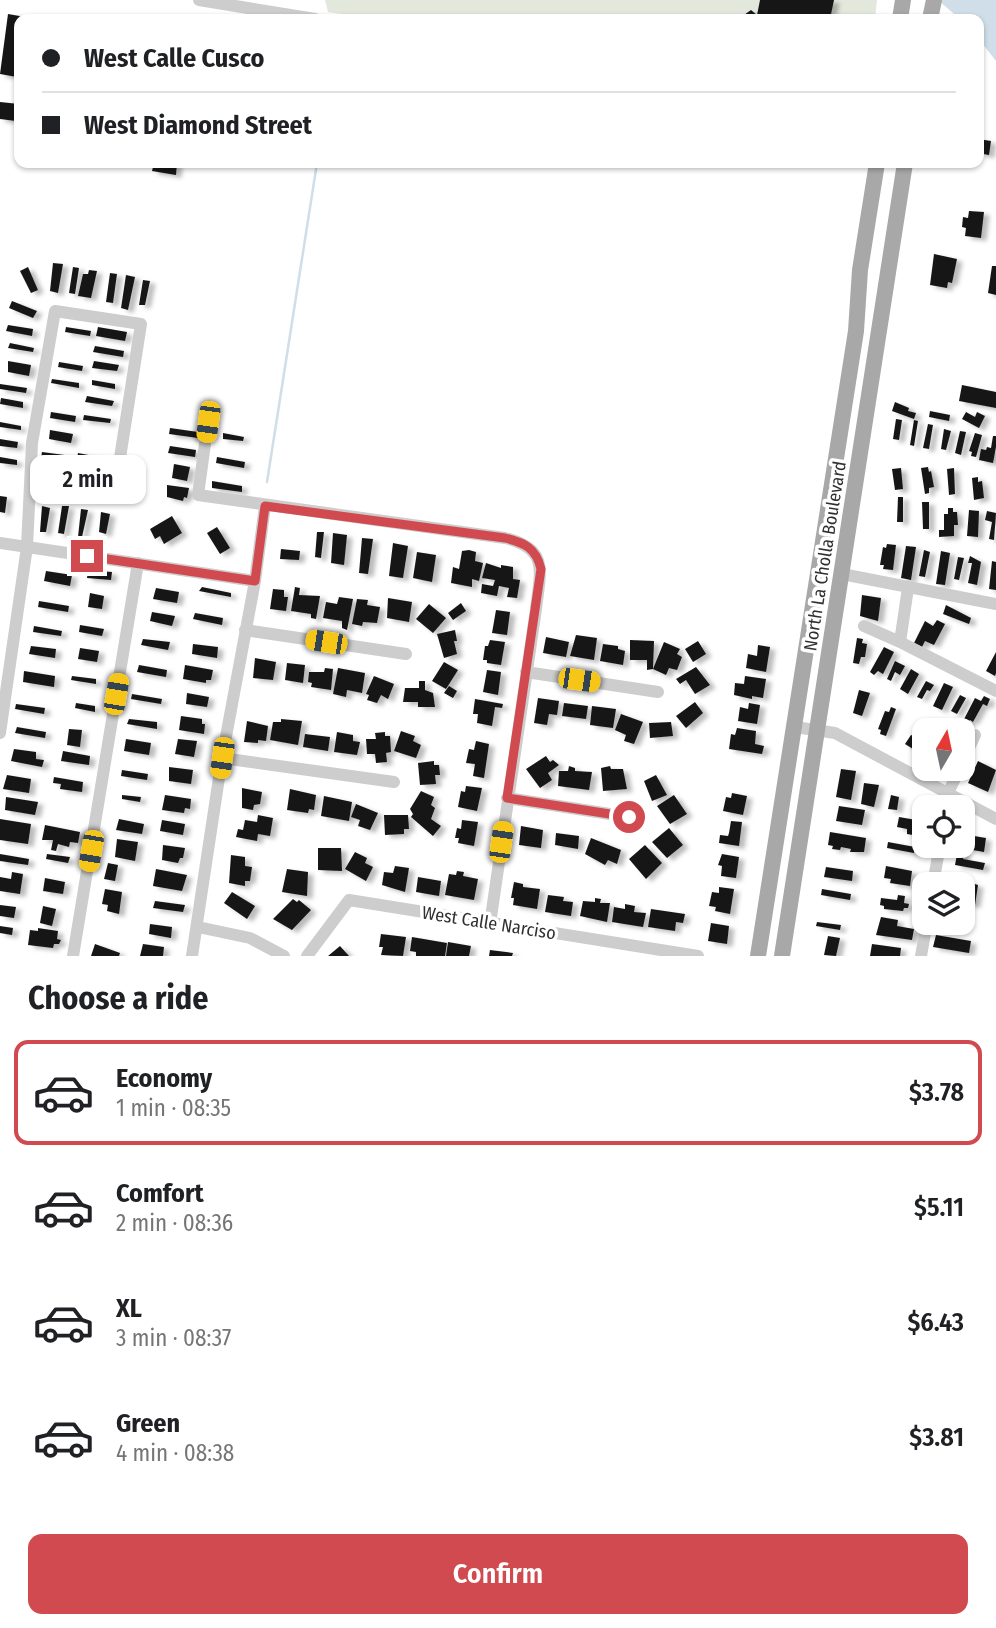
<!DOCTYPE html>
<html lang="en">
<head>
<meta charset="utf-8">
<style>
  :root { --surface:#fff; --page:#f6f6f6; --text:#202124; --muted:#757577; --line:#e0e0e0; --accent:#d04a50 }
  body { margin:0; font-family:"Fira Sans Condensed",sans-serif; background:var(--page); color:var(--text); height:100vh; display:flex; flex-direction:column; font-size:26px; white-space:nowrap }
  * { box-sizing:border-box; margin:0 }
  p { font-size:23px; color:var(--muted) }
  .icon { flex:none; width:38px; height:38px; fill:none; stroke:currentColor; stroke-width:2; stroke-linecap:round; stroke-linejoin:round }
  .map { position:relative; height:956px; overflow:hidden }
  .drawer { display:flex; flex-direction:column; background:var(--surface); flex:1 }
  .drawer>* { flex:none }
  .banner { position:absolute; left:14px; top:14px; width:970px; height:154px; border-radius:14px; box-shadow:0 2px 5px #0004; display:grid; align-content:center; height:154px; padding:0 28px; background:var(--surface) }
  .needle { width:46px; rotate:9deg }
  .tools { position:absolute; left:912px; top:718px; display:grid; gap:14px }
  .tools a { display:grid; place-items:center; width:63px; height:63px; border-radius:14px; background:var(--surface); box-shadow:0 2px 5px #0004; font-size:35px }
  .end { position:absolute; width:32px; height:32px; margin:-16px; border:9px solid #d04a50; background:#fff; box-shadow:0 0 0 4px #fff }
  .from { border-radius:50% }
  .bubble { position:absolute; height:49px; border-radius:14px; background:var(--surface); box-shadow:0 2px 5px #0004; font-size:23px; font-weight:600; line-height:49px; text-align:center }
  .car { position:absolute; width:21px; height:42px; margin:-21px -10px; border-radius:9px; box-shadow:0 0 5px 2px #0007; background:linear-gradient(#f5c518 24%,#345 0 40%,#f5c518 0 76%,#345 0 86%,#f5c518 0) }
  .banner b { display:flex; align-items:center; gap:24px; height:66px; font-size:26px }
  .banner b+b { border-top:2px solid var(--line) }
  .banner i { width:18px; height:18px; background:var(--text) }
  ul { padding:0; list-style:none }
  li { display:flex; align-items:center; gap:21px; height:105px; margin:0 14px 10px; padding:0 14px; border:4px solid transparent; border-radius:14px }
  li div { flex:1 }
  li b { display:block; font-size:26px }
  li em { font-style:normal; font-weight:600 }
  li.current { border-color:var(--accent) }
  li>.icon { width:63px; height:63px; stroke-width:1.5 }
  h2 { padding:0 28px; font-size:32px; line-height:84px }
  .primary-button { display:flex; gap:14px; margin-top:auto; padding:14px 28px }
  .primary-button a { flex:1; height:80px; border-radius:14px; background:var(--accent); color:#fff; font-size:28px; font-weight:600; line-height:80px; text-align:center }
  .map>svg:first-child { display:block }
  .green { fill:#e3e8dd }
  .water { fill:#cfdee8 }
  .lines { fill:none; stroke-linecap:round; stroke-linejoin:round }
  .stream { stroke:#cfdee8; stroke-width:2.5 }
  .building { fill:#171717; filter:url(#shadow) }
  .minor { stroke:#cdcdcd; stroke-width:12 }
  .major { stroke:#a8a8a8; stroke-width:16 }
  .route { stroke:#d04a50; stroke-width:9 }
  .labels { text-anchor:middle; dominant-baseline:central; stroke-width:7; stroke-linejoin:round; paint-order:stroke }
  .street-label { font-size:18px; fill:#303030; stroke:#fff }
</style>
</head>
<body>
<div class="map">
<svg width="996" height="956" viewBox="0 0 996 956">
  <defs>
    <filter id="shadow"><feDropShadow dx="5.5" dy="3" stdDeviation="2" flood-color="#0004"/></filter>
  </defs>
  <rect width="100%" height="100%" fill="#fff"/>
  <path class="green" d="M325 0H877L875 19H375L328 12Z"/>
  <path class="water" d="M938 0H996V61L978 38V19H960Z"/>
  <g class="lines">
    <path class="stream" d="M267 482 317 163"/>
  </g>
  <path class="building" d="M760 0H834L830 19H743L741 17 751 10 757 15Z
    M8 14 31 18 19 19 17 77 0 74Z
    M0 102 19 104 16 121 0 119Z
    M978 139 991 141 989 155 978 153Z
    M154 163H177L176 175 152 171Z
    M969 211 984 212 981 238 965 236 966 228 962 227 963 217 968 218Z
    M934 254 957 259 952 283 948 282 947 288 930 285Z
    M53 263 63 264 58 293 50 291Z
    M992 266H996V295L988 293Z
    M28 267 38 290 31 293 20 271Z
    M73 267 79 268 75 294 69 293Z
    M89 270 97 271 91 298 78 296 83 274H88Z
    M110 273 117 274 113 303 106 302Z
    M126 275 135 277 128 310 121 308Z
    M143 280 150 281 145 305H139Z
    M12 301 37 311 33 318 9 308Z
    M8 325 33 329 32 336 6 331Z
    M66 327 91 331 90 336 65 332Z
    M98 327 127 332 125 341 96 336Z
    M10 343 34 348 33 352 8 348Z
    M95 346 124 351 123 357 93 352Z
    M8 361 31 365 29 376 8 372Z
    M94 361 119 365 117 371 92 368Z
    M59 362 83 366 82 371 58 367Z
    M52 379 79 383V388L51 383Z
    M92 380 115 384V389L92 385Z
    M0 384 27 388 26 393 0 389Z
    M962 385 996 392V408L959 401Z
    M87 396 114 401 112 406 85 402Z
    M1 398 23 402V408L0 404Z
    M895 402 909 408 908 411 916 413 914 419 892 411Z
    M930 411 950 415 949 421 929 417Z
    M51 412 76 416 75 422 50 418Z
    M966 412 975 417 977 412 985 416 979 428 962 419Z
    M84 415 111 419 110 423 83 420Z
    M896 419 902 420 899 440 893 439Z
    M914 420 918 421 914 446 910 445Z
    M0 422 21 426V430L0 427Z
    M928 424 933 425 929 449 923 448Z
    M170 428 198 432V438L169 434Z
    M944 429 951 431 946 450 941 449Z
    M50 430 73 434 71 443 49 439Z
    M960 431 966 432 961 455 955 453Z
    M223 433 244 437 243 441 223 439Z
    M975 433 982 435 976 457 971 456 972 452 969 451Z
    M993 436H996V447L993 463 979 460 981 449 986 450 987 447 991 448Z
    M0 439 18 442 17 448 0 446Z
    M170 446 196 450 195 457 168 453Z
    M42 452 72 456 70 463 41 458Z
    M78 453 104 458V462L77 458Z
    M0 457 17 460V465L0 463Z
    M217 457 245 462 244 468 216 463Z
    M174 464 190 467 187 481 172 478Z
    M928 467 929 472 931 471 934 487 929 488V493L925 494 921 468Z
    M901 468 903 489 895 490 892 469Z
    M954 468 955 494 949 495 947 469Z
    M43 471 66 475 65 481 41 477Z
    M77 471 98 474 97 481 75 478Z
    M978 477V482L982 481 984 498 974 500 972 478Z
    M212 481 242 486V492L212 488Z
    M167 485 189 488 187 498 184 497 183 501 167 497Z
    M0 496 7 497 5 513 0 512Z
    M898 497H903V522H897Z
    M922 502H929V529H923Z
    M42 506 50 508 46 532H40Z
    M62 506H69L64 534 58 533Z
    M948 508H953V512H957L958 525H954V536L939 537V530H944V514H948Z
    M81 509 88 510 82 537H78Z
    M969 510 979 511 978 537 967 536Z
    M987 511 996 513 994 540 989 539 992 522 985 520Z
    M101 512 110 514 106 534 99 532Z
    M172 516 182 533 164 544 160 536 155 539 150 529Z
    M217 527 230 548 220 554 207 533Z
    M317 532H324L321 558 315 557Z
    M333 533 347 535 344 565 331 563Z
    M362 538 373 539 368 574 359 573Z
    M393 543 408 546 403 578 389 576Z
    M887 544 896 545 893 570 883 569 884 565H880L883 547 886 548Z
    M906 546 916 547 911 580 901 578Z
    M281 549 300 551 299 560 280 559Z
    M469 550 476 552 475 561 483 563 479 581 472 579V587L451 583 453 567 459 569 462 551Z
    M924 550 930 552 925 577 919 576Z
    M941 551 950 553 945 585 936 584Z
    M417 552 436 555 432 582 413 578Z
    M970 556 981 562 977 585 968 583 972 563H968Z
    M958 557 964 558 959 580 954 579Z
    M992 561 996 562V590L989 589Z
    M486 563 501 568V565L513 567V579L520 580 517 598 507 597 509 588 499 586 497 596 481 593 482 584 493 586 495 580 482 578Z
    M88 570 112 572 111 580 87 578Z
    M46 571 72 575 70 586 44 581Z
    M202 587 231 593V597L199 591Z
    M295 587 300 588 299 595 320 596 316 619 311 618V614L291 611Z
    M156 588 179 592 177 603 153 599Z
    M273 589 284 590V597H288L286 611 270 609Z
    M90 593 104 596 102 609 88 607Z
    M862 595 881 598 878 621 860 616Z
    M339 597 353 599 347 630 342 628V621L323 618 326 602 337 604Z
    M388 598 412 602 409 622 387 618Z
    M357 599 368 600 367 605 380 607 377 623 363 622 362 626 352 624Z
    M39 601 69 606 68 612 38 607Z
    M461 603 466 611 453 620 448 613Z
    M429 604 446 618 433 633 416 619Z
    M946 605 971 618 969 624 943 614Z
    M496 610 510 612 507 635 492 633Z
    M152 612 175 616 172 626 150 621Z
    M195 613 223 618 222 625 193 619Z
    M937 620 945 624 934 645 925 641 922 647 914 643 925 621 933 626Z
    M80 625 104 629 102 636 79 632Z
    M34 626 62 631 61 636 33 632Z
    M455 630 457 641H454L457 654 444 658 437 634Z
    M576 635 597 638 594 660 570 656Z
    M546 637 569 642 566 657 543 653Z
    M857 638 863 639 862 643 867 644 865 657H861L859 664 853 663Z
    M143 639 170 642 168 650 141 645Z
    M490 640 505 642 501 665 487 663V660H483L485 646H488Z
    M630 640 654 641 653 669 647 670V660H630Z
    M698 641 706 654 693 662 685 649Z
    M664 642 680 649 677 654 682 657 677 670 669 668 666 675 653 669Z
    M193 644 218 647 217 658 192 654Z
    M603 644 618 646V649L625 651 623 665 600 661Z
    M758 645 770 647 766 672 746 668 748 654 757 656Z
    M31 646 56 649 55 658 29 654Z
    M884 647 894 652 883 674 878 671 874 675 870 672Z
    M80 648 99 651 97 662 78 659Z
    M996 652V673L995 676 986 671Z
    M255 658 276 662 273 680 253 678Z
    M895 661 905 666 900 675 895 672 891 681 887 679Z
    M444 662 458 670 446 689 432 681Z
    M287 663 305 665 303 683 285 680Z
    M139 665 167 670 166 677 137 672Z
    M185 665 213 670 211 680H206V683L183 679Z
    M696 667 710 685 695 694 686 680 680 684 676 679Z
    M325 668 333 669 331 690 311 687 312 683 308 682 309 672H324Z
    M338 668 365 673 362 693 347 690 346 697 333 694Z
    M911 669 919 674 908 694 900 689Z
    M487 670 501 672 498 695 483 692Z
    M24 671 55 676 54 687 23 682Z
    M72 676 96 679V684L71 680Z
    M374 676 394 684 388 699 381 695 377 703 367 700 369 695 366 694Z
    M745 676 766 679 763 698 752 696V699L734 695 735 683 744 684Z
    M419 681H425V690L433 693 435 707H418V702H403L405 688H419Z
    M926 681 934 685 930 691 927 690 922 699 917 697Z
    M944 683 953 687 942 710 933 706Z
    M449 686 457 691 453 698 444 693Z
    M859 690 870 693 862 716 853 713Z
    M187 693 209 697 207 707 186 704Z
    M132 694 162 699 161 704 131 699Z
    M960 695 966 698 957 714 951 711Z
    M984 696 990 699 987 706 983 704 973 722 970 720 967 726 962 723 975 698 981 701Z
    M538 698 559 701 557 715 549 714 547 725 534 723Z
    M475 699 503 704 502 708 495 707 492 726 477 723 478 714H473Z
    M695 702 703 713 686 728 676 716Z
    M76 703 95 706V712L75 708Z
    M564 703 588 706 586 719 562 716Z
    M749 703 760 705 757 724 738 721 740 707 748 709Z
    M16 704 45 708 44 714 15 709Z
    M592 706 616 709 613 728 590 725Z
    M891 707 896 709 886 736 880 734 881 730 878 729 885 711 889 712Z
    M621 714 643 722 634 744 624 741 626 735 615 730Z
    M181 716 202 719V724H205L204 734 179 730Z
    M129 719 157 722V729L127 724Z
    M281 719 302 721 298 745 270 740 273 722H281Z
    M247 721 268 726 266 741 258 740V743L244 742Z
    M671 722 673 736 650 738 649 723Z
    M920 723 926 725 913 749 905 744 911 735 914 736Z
    M17 727 46 732 45 738 15 733Z
    M737 728 756 731 755 744 764 746 762 754 729 749 731 734 735 735Z
    M69 729 82 730 80 747 67 745Z
    M401 731 415 736 413 741 421 745 416 758 394 751Z
    M337 732 353 735V741L360 742 357 755 334 752Z
    M385 732V736H390L391 752 386 753 387 762 376 763 375 754H367L366 739H376L375 733Z
    M305 734 330 737 328 751 303 747Z
    M126 739 151 743 149 755 124 751Z
    M178 739 197 741 194 757 175 754Z
    M476 741 489 744 484 778 473 776 475 764 466 763 469 749 474 750Z
    M14 749 36 752V759L44 760 42 767 11 761Z
    M63 751 90 756 89 765 61 761Z
    M546 756 550 762 553 760 559 765 548 773 552 780 540 788 526 769Z
    M434 761V765H439L440 775H435L436 784 420 785 418 763Z
    M978 761 996 770 988 792 968 783Z
    M569 766 575 768V771L592 772 589 790 558 786 559 771H568Z
    M610 766 611 769H623L627 789 603 791 601 768Z
    M169 767 193 770 191 784 169 781Z
    M841 769 856 771 851 800 836 797Z
    M122 770 148 774 147 780 121 776Z
    M7 775 31 779 29 793 3 789Z
    M656 775 667 795 652 801 644 781Z
    M54 777 83 782 82 792 60 789 61 784 53 783Z
    M864 783 879 785 874 807 861 804Z
    M466 786 482 788 477 811 458 807 461 791 465 792Z
    M242 788 262 792 260 804 254 805 253 810 242 808Z
    M290 789 316 795 314 810 309 809 308 813 287 810Z
    M421 791 434 797 431 805 435 808 431 819 441 826 433 836 411 817 413 814 410 809Z
    M732 793 747 796 743 815 723 811 726 797 731 798Z
    M122 795 141 797 140 802 122 799Z
    M165 795 191 799 190 809 185 808 184 813 162 810Z
    M674 795 687 814 670 824 657 806Z
    M891 795 899 797 897 810 888 809Z
    M324 796 352 802 349 821 321 816Z
    M6 797 38 802 35 815 5 810Z
    M356 804 378 813 370 830 358 826 360 820 351 817Z
    M839 806 865 810 862 825 836 821Z
    M258 815 273 818 270 836 258 834 257 841 236 837 238 829 243 830 245 820 257 822Z
    M384 815H408L409 829H404V834L385 835Z
    M899 817 922 821 919 836 907 834V829L897 827Z
    M0 819 31 824 28 844 0 840Z
    M119 819 144 824 142 834 116 830Z
    M162 820 185 824 183 835 160 831Z
    M462 820 478 822 474 846 458 843 459 838H455L457 828 461 829Z
    M731 821 742 822 739 846 719 843 720 835 728 836 729 833Z
    M45 825 80 832 78 843 70 842 69 847 58 844 56 851 51 850 53 840H42Z
    M521 826 543 830 541 848 519 845Z
    M669 828 683 845 667 858 652 842Z
    M830 832 866 838 864 852H850L851 849 841 847 840 850 832 849 833 846 828 845Z
    M556 833 579 836 578 849 555 845Z
    M962 834 986 838 984 852 967 849V845H962Z
    M591 838 621 850 617 864 608 860 605 865 585 854Z
    M117 839 138 842 135 861 115 857Z
    M888 842 915 847 914 853 887 848Z
    M163 845 185 848 183 858H180L178 863 162 860Z
    M645 845 662 863 646 879 629 859Z
    M318 848H341L342 871 318 870Z
    M958 849 965 851 963 859 985 863 983 870 955 865Z
    M355 852 367 858 365 863 373 867 366 881 345 869Z
    M0 854 29 859 28 865 0 861Z
    M47 854 70 857 68 863 46 859Z
    M722 854 739 857 736 878 721 876 722 866 718 865Z
    M231 855 245 857V866L252 867 250 881H245V886L229 883Z
    M108 863 118 865 115 881 104 879Z
    M395 866 409 868 405 892 382 885 384 872 393 873Z
    M886 866 912 871 910 886 890 883 891 879 884 878Z
    M826 867 853 871 852 881 824 877Z
    M156 869 187 875 182 891 153 886Z
    M287 869 308 872 307 896 282 892Z
    M457 871 464 872 463 876 478 879 474 900 445 895 449 874 456 875Z
    M12 872 23 874 20 894 0 891V877L11 879Z
    M418 877 441 881 439 896 416 892Z
    M45 878 65 882 63 894 43 891Z
    M958 879 978 885 975 905 962 903V884H954L955 880Z
    M514 882 523 884V887L540 889 537 909 513 905 514 898H511Z
    M719 887 734 889 730 914 715 911 716 907 709 906 712 892 719 893Z
    M105 889 122 892 119 914 107 911 108 905 102 904Z
    M822 889 851 894 850 900 821 895Z
    M232 892 255 906 247 919 224 903Z
    M548 895 564 897 563 901 573 902 571 916 545 912Z
    M898 895 905 896 904 903 909 904 908 908H904L903 911 884 909V906L880 905 881 898 897 900Z
    M595 898 601 899 600 903H610L607 922 580 916 583 901 595 902Z
    M293 899 297 902 299 900 311 910 292 930 273 919Z
    M155 901 185 905 183 912 153 908Z
    M625 904 635 906 634 912 646 913 643 927 612 922 614 907 625 909Z
    M0 905 16 907 14 918 0 916Z
    M43 906 56 909 52 926 40 923Z
    M651 909 685 914 683 923 676 922 675 931 648 927Z
    M881 917 898 920 897 926 914 929 912 940 876 935Z
    M817 922 841 925 840 930 816 926Z
    M711 923 729 926 727 944 708 941Z
    M150 924 172 927 171 938 149 934Z
    M0 926 13 928 12 935 0 933Z
    M38 928 58 931 57 939 61 940 59 944H54L53 948 28 945 30 930 38 931Z
    M381 934 406 937 403 956 381 955 383 947H379Z
    M936 935 971 941 969 953 933 947Z
    M828 936 840 938 836 956 824 955Z
    M412 937 447 943 445 956H416V952L410 951Z
    M448 942 471 946 469 956H446Z
    M95 944 120 953 119 956H91Z
    M143 944 164 947 163 956H140Z
    M872 944 901 948 900 956H870Z
    M340 946 349 956H328Z
    M490 950 513 953 512 956H489Z"/>
  <g class="lines">
    <path class="minor" d="M199 0 315 19
      M208 422 198 495 505 538C550 549 540 572 536 609L490 924
      M0 543 255 581
      M842 574 996 604
      M864 626 900 642 996 691
      M245 630 406 654
      M900 642 908 588
      M526 672 658 692
      M795 727 835 733 996 819
      M0 733 27 547 32 443 55 311 141 324 114 496 32 486
      M222 758 394 782
      M962 763 975 735
      M507 798 629 817
      M946 807 948 793 960 768
      M933 884 940 845
      M198 927 250 938 284 956
      M73 956 138 563
      M192 956 222 758 255 581 265 506
      M307 956 349 900 698 956
      M921 956 927 922"/>
    <path class="major" d="M900 19 903 0
      M930 19 934 0
      M758 956 856 331 860 270 877 163
      M782 956 905 163"/>
  </g>
  <g class="lines">
    <path class="route" d="M87 556 255 581 265 506 505 538C525 543 536 548 541 569L507 798 629 817"/>
  </g>
  <g class="labels">
    <g class="street-label">
      <text transform="translate(825 556) rotate(-81)">North La Cholla Boulevard</text>
      <text transform="translate(489 923) rotate(9)">West Calle Narciso</text>
    </g>
  </g>
</svg>
<div class="tools">
<a><svg class="needle" viewBox="-14 -14 28 28"><path d="M0-13l5 13h-10z" fill="#e53935"/><path d="M0 13l5-13h-10z" fill="#757577"/></svg></a>
<a><svg class="icon" aria-label="locate" viewBox="0 0 24 24"><circle cx="12" cy="12" r="6"/><path d="M12 2v4M12 18v4M2 12h4M18 12h4"/></svg></a>
<a><svg class="icon" aria-label="layers" viewBox="0 0 24 24"><path d="M12 4l9 5-9 5-9-5zM3 14l9 5 9-5"/></svg></a>
</div>
<i class="end from" style="left:629px;top:817px"></i>
<i class="end" style="left:87px;top:556px"></i>
<div class="bubble" style="left:30px;top:455px;width:116px">2 min</div>
<i class="car" style="left:208px;top:422px;rotate:188deg"></i>
<i class="car" style="left:326px;top:642px;rotate:279deg"></i>
<i class="car" style="left:579px;top:680px;rotate:98deg"></i>
<i class="car" style="left:116px;top:694px;rotate:10deg"></i>
<i class="car" style="left:222px;top:758px;rotate:188deg"></i>
<i class="car" style="left:501px;top:842px;rotate:8deg"></i>
<i class="car" style="left:91px;top:851px;rotate:190deg"></i>
<div class="banner">
<b><i class="from"></i>West Calle Cusco</b>
<b><i></i>West Diamond Street</b>
</div>
</div>
<section class="drawer">
<h2>Choose a ride</h2>
<ul>
<li class="current"><svg class="icon" aria-label="car" viewBox="0 0 24 24"><path d="M5 17H2v-5l4-1 3-4h7l3 4 3 1v5h-3M9 17h6M6 11h13"/><circle cx="7" cy="17" r="2"/><circle cx="17" cy="17" r="2"/></svg><div><b>Economy</b><p>1 min · 08:35</p></div><em>$3.78</em></li>
<li><svg class="icon" aria-label="car" viewBox="0 0 24 24"><path d="M5 17H2v-5l4-1 3-4h7l3 4 3 1v5h-3M9 17h6M6 11h13"/><circle cx="7" cy="17" r="2"/><circle cx="17" cy="17" r="2"/></svg><div><b>Comfort</b><p>2 min · 08:36</p></div><em>$5.11</em></li>
<li><svg class="icon" aria-label="car" viewBox="0 0 24 24"><path d="M5 17H2v-5l4-1 3-4h7l3 4 3 1v5h-3M9 17h6M6 11h13"/><circle cx="7" cy="17" r="2"/><circle cx="17" cy="17" r="2"/></svg><div><b>XL</b><p>3 min · 08:37</p></div><em>$6.43</em></li>
<li><svg class="icon" aria-label="car" viewBox="0 0 24 24"><path d="M5 17H2v-5l4-1 3-4h7l3 4 3 1v5h-3M9 17h6M6 11h13"/><circle cx="7" cy="17" r="2"/><circle cx="17" cy="17" r="2"/></svg><div><b>Green</b><p>4 min · 08:38</p></div><em>$3.81</em></li>
</ul>
<div class="primary-button"><a>Confirm</a></div>
</section>
</body>
</html>
